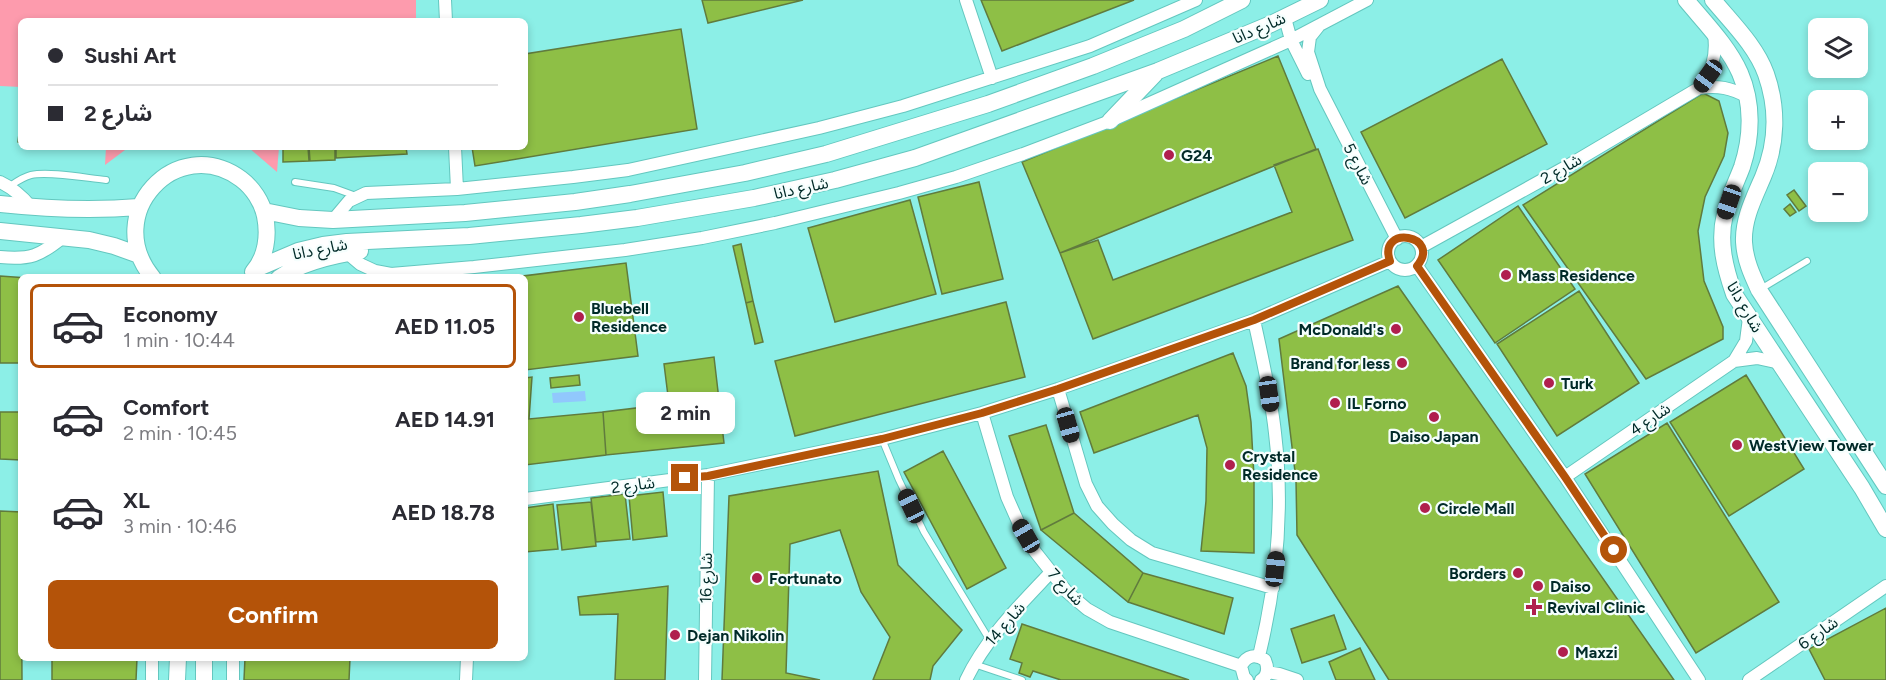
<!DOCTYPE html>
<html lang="en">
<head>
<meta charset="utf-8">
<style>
  :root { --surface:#fff; --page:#f2f2f3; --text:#2b2b33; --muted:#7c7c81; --line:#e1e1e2; --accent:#b45309 }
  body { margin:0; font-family:Figtree,"Noto Sans Arabic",sans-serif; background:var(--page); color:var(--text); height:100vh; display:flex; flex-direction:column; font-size:22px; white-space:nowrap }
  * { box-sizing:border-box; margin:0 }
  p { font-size:20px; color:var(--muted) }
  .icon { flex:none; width:33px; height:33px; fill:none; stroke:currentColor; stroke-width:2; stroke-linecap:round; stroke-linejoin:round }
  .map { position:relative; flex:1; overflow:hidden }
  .sheet { position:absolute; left:18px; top:274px; width:510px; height:387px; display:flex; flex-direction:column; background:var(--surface); border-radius:9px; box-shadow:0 3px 9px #0003 }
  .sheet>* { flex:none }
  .hud { position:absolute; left:18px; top:18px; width:510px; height:132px; border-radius:9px; box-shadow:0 3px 9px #0003; display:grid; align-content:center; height:132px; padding:0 30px; background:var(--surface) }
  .controls { position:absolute; left:1808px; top:18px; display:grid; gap:12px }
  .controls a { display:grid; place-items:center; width:60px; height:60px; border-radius:9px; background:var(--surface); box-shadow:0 3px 9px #0003; font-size:30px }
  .end { position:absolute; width:27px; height:27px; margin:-14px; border:8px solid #b45309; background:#fff; box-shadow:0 0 0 3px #fff }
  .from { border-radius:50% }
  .bubble { position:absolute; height:42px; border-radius:9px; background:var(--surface); box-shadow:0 3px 9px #0003; font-size:20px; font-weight:700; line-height:42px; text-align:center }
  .car { position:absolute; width:18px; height:36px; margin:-18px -9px; border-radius:8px; box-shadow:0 0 4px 2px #0007; background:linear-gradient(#222 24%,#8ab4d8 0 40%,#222 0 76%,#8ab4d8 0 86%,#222 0) }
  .hud b { display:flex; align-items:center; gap:21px; height:57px; font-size:22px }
  .hud b+b { border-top:2px solid var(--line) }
  .hud i { width:15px; height:15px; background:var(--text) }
  ul { padding:10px 0 0; list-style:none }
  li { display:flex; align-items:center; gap:18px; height:84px; margin:0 12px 9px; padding:0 18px; border:3px solid transparent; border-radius:9px }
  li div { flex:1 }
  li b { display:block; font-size:22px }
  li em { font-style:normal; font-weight:700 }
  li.current { border-color:var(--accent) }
  li>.icon { width:54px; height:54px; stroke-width:1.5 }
  .button { display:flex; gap:12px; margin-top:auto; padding:12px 30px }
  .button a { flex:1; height:69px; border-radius:9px; background:var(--accent); color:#fff; font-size:24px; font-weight:700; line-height:69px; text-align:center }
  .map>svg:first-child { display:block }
  .pitch { fill:#fd9bad }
  .water { fill:#91c8fd }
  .building { fill:#8ebf46; stroke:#607b3d; stroke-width:1.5 }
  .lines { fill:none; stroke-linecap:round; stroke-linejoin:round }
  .lane-casing { stroke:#64c7bf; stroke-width:8 }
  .street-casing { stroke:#64c7bf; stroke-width:14 }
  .secondary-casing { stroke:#64c7bf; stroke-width:18 }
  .lane { stroke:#fff; stroke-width:6 }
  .street { stroke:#fff; stroke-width:12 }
  .secondary { stroke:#fff; stroke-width:16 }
  .route { stroke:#b45309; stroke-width:8 }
  .poi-dot { fill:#b01f4e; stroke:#f5fefd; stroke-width:2 }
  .labels { text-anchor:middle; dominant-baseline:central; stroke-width:4.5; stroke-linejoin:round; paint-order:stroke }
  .street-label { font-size:16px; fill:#002a28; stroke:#f5fefd }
  .poi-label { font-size:16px; font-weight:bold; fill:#002a28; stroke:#f5fefd; text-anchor:start }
</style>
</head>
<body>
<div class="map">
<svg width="1886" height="680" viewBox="0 0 1886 680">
  <rect width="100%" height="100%" fill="#8cefe7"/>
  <path class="pitch" d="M0 0H416V21H21V87L0 86Z
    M106 147H129L105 165Z
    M248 147H279L277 172Z"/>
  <path class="water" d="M585 391 586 401 553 403 552 393Z"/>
  <path class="building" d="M702 0H803L708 23Z
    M981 0H1134L1002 51Z
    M681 29 697 129 475 166 472 147H525V54Z
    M1278 56 1316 149 1060 253 1022 162Z
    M1502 59 1547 144 1405 218 1361 132Z
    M1703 93 1719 101 1728 133 1724 156 1705 197 1698 231 1704 281 1723 327V339L1646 379 1523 205Z
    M21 117V143L18 142Z
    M283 147H308L309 161 283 162Z
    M309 147H335V160L310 161Z
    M336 147H406L407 154 336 158Z
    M1318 149 1353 240 1093 339 1060 253 1098 240 1113 280 1292 212 1274 165Z
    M979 182 1003 279 942 294 918 197Z
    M1794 190 1806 206 1799 211 1787 195Z
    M910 200 936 294 835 322 808 228Z
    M1790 204 1796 212 1790 216 1784 209Z
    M1518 206 1575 289 1495 343 1438 260Z
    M741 244 753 301 746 303 733 246Z
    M626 263 638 356 525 370V278H507Z
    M0 276 28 278H21V363H0Z
    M1398 286 1674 680H1389L1297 535 1296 480 1279 339Z
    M1579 291 1639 383 1557 436 1497 344Z
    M753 301 763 342 755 344 746 303Z
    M1006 302 1025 377 795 436 775 361Z
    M1233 353 1246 386 1251 422 1254 477V553L1201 551 1206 501 1207 448 1198 415 1094 453 1080 412Z
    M714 357 724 443 606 455 603 412 669 404 664 364Z
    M579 375 580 385 551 388 550 378Z
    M1746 375 1804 469 1729 516 1670 422Z
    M532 377 529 419 603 412 606 455 525 465V378Z
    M0 412H21V460L0 459Z
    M1667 423 1779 602 1696 653 1585 474Z
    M1046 425 1074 513 1041 530 1009 436Z
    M943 451 1006 568 967 589 904 472Z
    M878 471 898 565 962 630 933 666 930 680H873L890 637 861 592 840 530 790 544 786 673 820 680H722L729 496Z
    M663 492 667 536 633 540 629 496Z
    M625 494 630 539 596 542 591 498Z
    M591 502 596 546 562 550 557 505Z
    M553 504 558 549 525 552V508Z
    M0 511 21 512 22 680H0Z
    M1074 513 1143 573 1128 602 1041 530Z
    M1143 573 1233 598 1224 634 1128 602Z
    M668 586 665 680H615L618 614 580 615 578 597Z
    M1886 608V680H1825L1809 649Z
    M1334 615 1346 649 1302 663 1291 629Z
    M1022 624 1189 680H1061L1033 671 1030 677 1019 673 1022 663 1010 659Z
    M1360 648 1375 680H1336L1329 662Z
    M52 658H137L136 680H52Z
    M245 658H350L349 680H244Z"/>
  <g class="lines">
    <defs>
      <path id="lane" d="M295 182 334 188 356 196
        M10 186C16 182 23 177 31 175 49 171 86 178 106 180
        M1759 290 1807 261
        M882 439 899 480 924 532 989 639
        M974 664 1022 680"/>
      <path id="street" d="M445 0 446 21
        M966 0 992 78
        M1285 18 1291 40 1308 74
        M1318 27 1310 37 1308 52 1320 89 1397 239
        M1699 88C1712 71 1717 56 1714 34
        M455 147 457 189
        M0 182C13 188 22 196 31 207
        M333 220 349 201 366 193 457 189 573 177 628 170 819 128 903 106 1090 46 1196 0
        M1388 253a17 17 0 1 1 34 0a17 17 0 1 1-34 0Z
        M1421 247 1564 168 1699 88C1718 85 1731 88 1748 97
        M347 253 360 264 375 271 391 274 474 267 625 250 702 238 775 223 899 193 956 177 1023 154 1110 121 1291 40 1367 0
        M0 257C30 260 40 256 63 237
        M1417 266 1565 477 1699 680
        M1254 320C1262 357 1271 395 1275 433 1284 508 1277 583 1259 656
        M1734 361 1757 358 1780 363
        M1058 389 1086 484 1097 506 1113 524 1131 540 1152 553 1273 588
        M982 413 1007 497 1019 524 1033 549 1067 592 1087 609 1110 622 1241 666
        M1565 477 1734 361 1746 341 1749 318
        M525 499 708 475 882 439 982 413 1058 389 1254 320 1390 261
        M1267 672 1279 674 1297 680
        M152 680V658
        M233 680V658
        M466 680 467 658
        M705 680 708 475
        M966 680C986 638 1019 606 1051 572
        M1247 680 1244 677 1241 666C1247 655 1255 654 1265 660 1268 667 1269 675 1261 680
        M1749 680 1886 586"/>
      <path id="secondary" d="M1686 0C1705 23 1728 46 1740 73 1753 103 1752 137 1742 167 1736 183 1728 198 1725 214 1718 242 1725 268 1734 294L1862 488 1886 529
        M1713 0C1732 23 1756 46 1766 74 1778 108 1777 144 1763 177 1754 198 1743 219 1744 242 1745 260 1752 275 1759 290L1886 486
        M1110 121 1155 74
        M0 204C47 209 92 211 139 207
        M264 211 299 218 333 220 465 213 575 202 630 194 745 173 826 154 988 104 1093 66 1184 29 1242 0
        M0 231 89 240 114 246 139 255
        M256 269 298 251 323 245 347 242 469 236 581 225 637 218 754 198 835 180 915 158 1158 71 1271 24 1320 0
        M153 278C100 214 177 132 241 179 253 188 262 202 265 216 269 236 266 257 253 272
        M279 278C302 262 333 255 360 251
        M177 680 178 658
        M204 680V658"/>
    </defs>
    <use href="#lane" class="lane-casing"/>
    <use href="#street" class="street-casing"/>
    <use href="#secondary" class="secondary-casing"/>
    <use href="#lane" class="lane"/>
    <use href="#street" class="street"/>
    <use href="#secondary" class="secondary"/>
  </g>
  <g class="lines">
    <path class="route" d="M685 478 708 476 882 439 982 413 1058 389 1254 320 1390 261C1377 224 1443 235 1417 266L1565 477 1614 550"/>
  </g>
  <g class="poi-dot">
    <circle cx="1169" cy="155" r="6"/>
    <circle cx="1506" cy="275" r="6"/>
    <circle cx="579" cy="317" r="6"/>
    <circle cx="1396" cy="329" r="6"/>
    <circle cx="1402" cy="363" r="6"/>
    <circle cx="1549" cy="383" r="6"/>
    <circle cx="1335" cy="403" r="6"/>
    <circle cx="1434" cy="417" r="6"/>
    <circle cx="1737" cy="445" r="6"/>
    <circle cx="1230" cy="465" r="6"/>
    <circle cx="1425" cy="508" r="6"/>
    <circle cx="1518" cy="573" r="6"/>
    <circle cx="757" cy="578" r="6"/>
    <circle cx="1538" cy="586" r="6"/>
    <path d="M1531 598h6v6h6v6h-6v6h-6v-6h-6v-6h6z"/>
    <circle cx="675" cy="635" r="6"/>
    <circle cx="1563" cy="652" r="6"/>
  </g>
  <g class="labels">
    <g class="street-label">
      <text transform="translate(1259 28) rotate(-23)">شارع دانا</text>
      <text transform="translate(1358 164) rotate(63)">شارع 5</text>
      <text transform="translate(1561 169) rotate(-30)">شارع 2</text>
      <text transform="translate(801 188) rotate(-12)">شارع دانا</text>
      <text transform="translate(320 249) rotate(-11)">شارع دانا</text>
      <text transform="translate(1745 307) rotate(60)">شارع دانا</text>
      <text transform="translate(1650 419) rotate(-34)">شارع 4</text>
      <text transform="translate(633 485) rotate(-7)">شارع 2</text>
      <text transform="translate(706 578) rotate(-89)">شارع 16</text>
      <text transform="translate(1066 587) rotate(47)">شارع 7</text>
      <text transform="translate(1005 624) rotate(-49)">شارع 14</text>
      <text transform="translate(1818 633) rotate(-35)">شارع 6</text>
    </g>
    <g class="poi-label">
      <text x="1181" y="155">G24</text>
      <text x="1518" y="275">Mass Residence</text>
      <text x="591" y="308">Bluebell<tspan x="591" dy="18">Residence</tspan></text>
      <text x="1384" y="329" text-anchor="end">McDonald's</text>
      <text x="1390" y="363" text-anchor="end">Brand for less</text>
      <text x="1561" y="383">Turk</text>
      <text x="1347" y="403">IL Forno</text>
      <text x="1434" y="436" text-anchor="middle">Daiso Japan</text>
      <text x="1749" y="445">WestView Tower</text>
      <text x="1242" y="456">Crystal<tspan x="1242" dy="18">Residence</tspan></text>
      <text x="1437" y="508">Circle Mall</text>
      <text x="1506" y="573" text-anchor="end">Borders</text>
      <text x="769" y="578">Fortunato</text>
      <text x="1550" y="586">Daiso</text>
      <text x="1547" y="607">Revival Clinic</text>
      <text x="687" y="635">Dejan Nikolin</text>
      <text x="1575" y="652">Maxzi</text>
    </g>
  </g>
</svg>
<div class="controls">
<a><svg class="icon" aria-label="layers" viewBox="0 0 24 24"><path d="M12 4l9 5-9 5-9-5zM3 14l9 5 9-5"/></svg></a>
<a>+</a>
<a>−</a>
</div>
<i class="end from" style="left:1614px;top:550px"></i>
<i class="end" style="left:685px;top:478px"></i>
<div class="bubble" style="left:636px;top:392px;width:99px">2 min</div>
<i class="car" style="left:1708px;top:76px;rotate:216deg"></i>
<i class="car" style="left:1729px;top:202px;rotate:199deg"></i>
<i class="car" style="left:1269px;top:394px;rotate:172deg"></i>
<i class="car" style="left:1068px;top:425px;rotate:164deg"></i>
<i class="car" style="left:911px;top:506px;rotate:335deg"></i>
<i class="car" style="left:1026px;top:536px;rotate:330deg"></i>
<i class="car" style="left:1275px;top:569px;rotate:6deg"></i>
<div class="hud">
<b><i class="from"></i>Sushi Art</b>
<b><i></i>شارع 2</b>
</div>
<section class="sheet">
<ul>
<li class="current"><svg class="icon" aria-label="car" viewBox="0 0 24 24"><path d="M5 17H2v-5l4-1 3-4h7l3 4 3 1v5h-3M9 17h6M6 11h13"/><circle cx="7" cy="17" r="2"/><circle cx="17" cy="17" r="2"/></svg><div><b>Economy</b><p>1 min · 10:44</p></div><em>AED 11.05</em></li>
<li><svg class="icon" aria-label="car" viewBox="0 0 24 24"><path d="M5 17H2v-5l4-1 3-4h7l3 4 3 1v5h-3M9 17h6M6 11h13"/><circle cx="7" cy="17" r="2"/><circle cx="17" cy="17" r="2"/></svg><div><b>Comfort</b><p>2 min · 10:45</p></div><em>AED 14.91</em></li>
<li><svg class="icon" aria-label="car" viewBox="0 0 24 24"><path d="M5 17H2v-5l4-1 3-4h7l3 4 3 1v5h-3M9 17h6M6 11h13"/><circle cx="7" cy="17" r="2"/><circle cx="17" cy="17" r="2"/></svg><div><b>XL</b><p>3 min · 10:46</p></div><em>AED 18.78</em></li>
</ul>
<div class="button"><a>Confirm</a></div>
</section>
</div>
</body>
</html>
